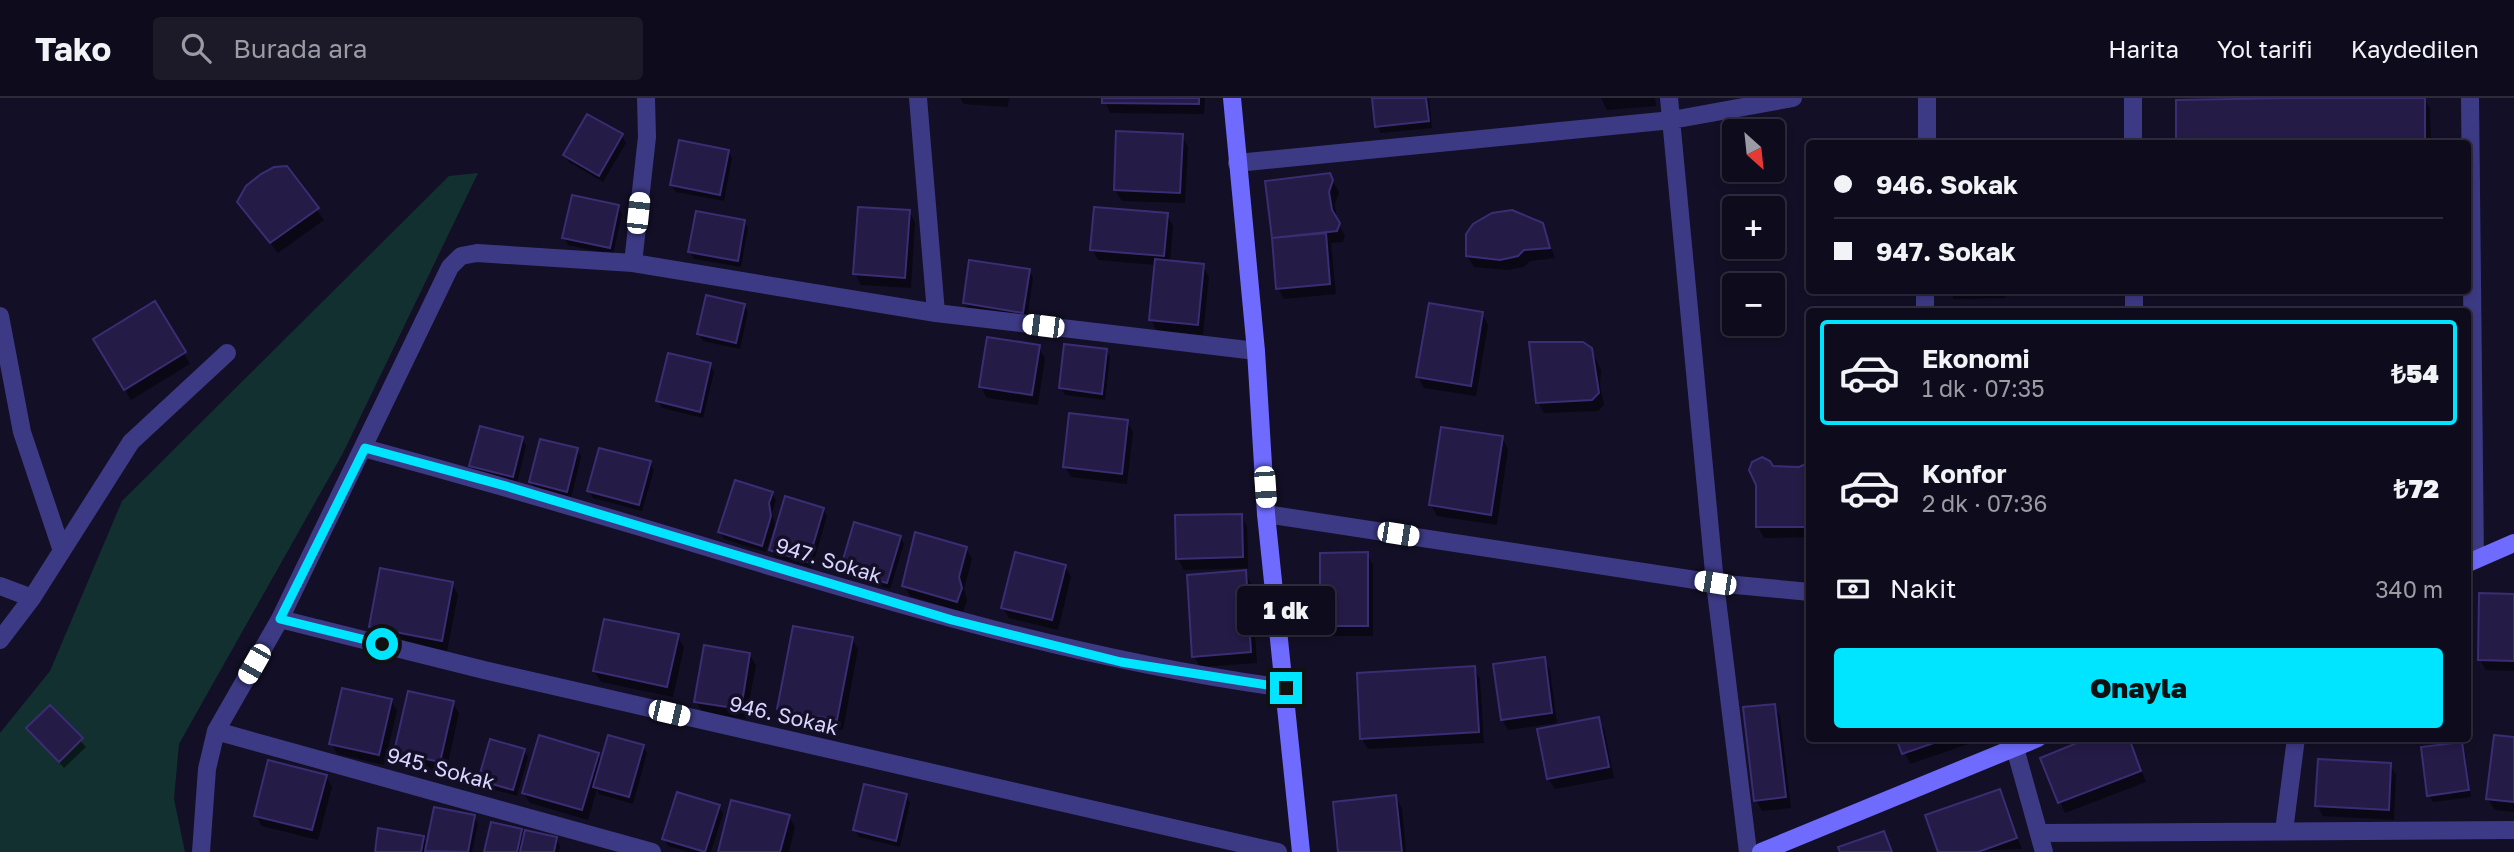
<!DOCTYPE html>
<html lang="tr">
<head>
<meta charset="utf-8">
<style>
  :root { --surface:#0e0b1c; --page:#1c1929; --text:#f1f3f6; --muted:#9b9ba3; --line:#2e2b3b; --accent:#00e5ff }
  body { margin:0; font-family:"Golos Text",sans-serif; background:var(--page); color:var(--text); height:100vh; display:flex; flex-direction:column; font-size:26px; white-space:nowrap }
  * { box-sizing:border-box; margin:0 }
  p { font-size:23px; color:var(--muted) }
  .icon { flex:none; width:38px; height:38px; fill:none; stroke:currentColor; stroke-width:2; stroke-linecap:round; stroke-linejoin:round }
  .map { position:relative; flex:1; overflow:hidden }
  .side { position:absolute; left:1806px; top:210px; width:665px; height:434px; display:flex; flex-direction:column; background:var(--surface); border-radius:7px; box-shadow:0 4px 10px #0003,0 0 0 2px var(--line) }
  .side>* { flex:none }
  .hud { position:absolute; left:1806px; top:42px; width:665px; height:154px; border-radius:7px; box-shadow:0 4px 10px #0003,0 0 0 2px var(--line); display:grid; align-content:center; height:154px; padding:0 28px; background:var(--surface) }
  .needle { width:46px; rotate:153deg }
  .buttons { position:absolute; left:1722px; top:21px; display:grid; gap:14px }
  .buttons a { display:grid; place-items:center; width:63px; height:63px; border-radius:7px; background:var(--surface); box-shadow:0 4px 10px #0003,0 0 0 2px var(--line); font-size:35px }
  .end { position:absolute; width:32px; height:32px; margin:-16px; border:9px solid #00e5ff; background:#111; box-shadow:0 0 0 4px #111 }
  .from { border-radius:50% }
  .bubble { position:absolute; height:49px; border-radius:7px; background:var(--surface); box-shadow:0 4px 10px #0003,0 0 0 2px var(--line); font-size:23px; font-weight:800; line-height:49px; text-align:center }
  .car { position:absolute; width:21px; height:42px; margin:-21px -10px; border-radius:9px; box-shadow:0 0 5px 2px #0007; background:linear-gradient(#fff 24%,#345 0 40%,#fff 0 76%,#345 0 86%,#fff 0) }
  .hud b { display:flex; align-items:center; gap:24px; height:66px; font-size:26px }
  .hud b+b { border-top:2px solid var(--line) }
  .hud i { width:18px; height:18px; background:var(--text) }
  ul { padding:12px 0 0; list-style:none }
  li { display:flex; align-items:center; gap:21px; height:105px; margin:0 14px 10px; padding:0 14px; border:4px solid transparent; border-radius:7px }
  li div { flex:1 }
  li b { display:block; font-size:26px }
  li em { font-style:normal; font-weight:800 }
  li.active { border-color:var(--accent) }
  li>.icon { width:63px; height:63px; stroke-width:1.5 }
  .pay { display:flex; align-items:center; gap:18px; height:77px; padding:0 28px; font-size:26px }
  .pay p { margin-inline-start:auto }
  .primary-button { display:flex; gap:14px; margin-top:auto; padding:14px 28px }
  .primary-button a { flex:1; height:80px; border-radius:7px; background:var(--accent); color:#111; font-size:28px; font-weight:800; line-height:80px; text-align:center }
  header { display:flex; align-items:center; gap:42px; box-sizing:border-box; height:98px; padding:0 35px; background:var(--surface); border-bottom:2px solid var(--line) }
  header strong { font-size:33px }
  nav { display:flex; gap:38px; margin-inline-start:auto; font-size:24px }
  .search { width:490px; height:63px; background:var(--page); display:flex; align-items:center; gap:18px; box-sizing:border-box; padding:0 24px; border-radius:7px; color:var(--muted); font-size:26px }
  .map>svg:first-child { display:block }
  .green { fill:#12302f }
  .shadow { fill:#0007 }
  .building { fill:#241b47; stroke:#3b2d73; stroke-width:2 }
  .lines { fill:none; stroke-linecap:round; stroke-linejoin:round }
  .street { stroke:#3d3a85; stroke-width:18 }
  .secondary { stroke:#6f6bff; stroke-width:18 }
  .route { stroke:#00e5ff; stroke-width:9 }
  .labels { text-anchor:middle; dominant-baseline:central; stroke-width:7; stroke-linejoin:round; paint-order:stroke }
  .street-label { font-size:21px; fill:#d9d4ff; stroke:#130f26 }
</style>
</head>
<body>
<header>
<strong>Tako</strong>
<div class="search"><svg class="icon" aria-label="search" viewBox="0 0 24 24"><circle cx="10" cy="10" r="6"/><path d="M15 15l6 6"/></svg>Burada ara</div>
<nav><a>Harita</a><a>Yol tarifi</a><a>Kaydedilen</a></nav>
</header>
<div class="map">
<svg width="2514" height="754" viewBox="0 0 2514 754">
  <rect width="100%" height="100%" fill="#130f26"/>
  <path class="green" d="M478 75 343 355 179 646 174 701 185 754H0V635L50 573 122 403 449 78Z"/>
  <path class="shadow" d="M960 0H1009L1008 9 964 6Z
    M1104 0H1205L1204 16 1110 15Z
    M1373 0H1429L1432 30 1381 35 1377 28Z
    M1655 0 1656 8 1607 12 1601 0Z
    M2378 0H2424L2430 10 2431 46H2178Z
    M622 38 626 45 603 84 569 64 565 57Z
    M1182 38 1188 49 1185 105 1122 103 1115 92Z
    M728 53 732 60 724 103 676 94 671 87Z
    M286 70 324 122 278 155 239 104Z
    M1329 77 1339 94 1335 106 1337 124 1345 138 1343 144 1331 145 1336 196 1284 201 1278 190 1266 85Z
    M618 109 622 116 613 157 568 147 564 139Z
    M909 113 915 124 911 190 861 187 855 176Z
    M1167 117 1173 128 1170 165 1203 168 1209 179 1203 237 1157 233 1151 222 1156 167 1098 162 1092 151Z
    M744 123 748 130 741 169 694 161 690 154Z
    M1542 126 1555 160 1530 163 1524 169 1507 172 1474 169 1467 158Z
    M1029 173 1033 180 1027 221 969 212 964 205Z
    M2005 192V200L1954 201 1950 194Z
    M154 205 190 266 131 302 95 241Z
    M744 207 748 214 740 251 703 243 699 236Z
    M1482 216 1488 227 1476 298 1424 290 1418 279Z
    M1038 249 1045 260 1038 307 987 300 981 289Z
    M1591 251 1601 272 1600 287 1604 307 1598 313 1544 315 1538 304Z
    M1106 252 1110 259 1105 302 1065 297 1061 290Z
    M710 267 714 274 703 320 662 310 658 303Z
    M1127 323 1133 334 1127 386 1071 379 1064 368Z
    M1502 340 1508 351 1497 427 1437 418 1431 407Z
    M522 341 526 348 517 385 475 375 471 368Z
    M577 352 581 359 571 400 535 391 531 384Z
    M650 365 654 372 642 413 593 400 589 393Z
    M1810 366V439L1764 440 1758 429 1772 370 1799 371Z
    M772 395 776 402 772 414 775 427 766 454 724 441 720 434Z
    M823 411 827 418 812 470 775 459 771 452Z
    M1241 417 1247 428 1248 470 1184 472 1178 461 1177 419Z
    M900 439 904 446 890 491 846 479 842 472Z
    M966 450 972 461 964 491 967 502 963 514 910 498 904 487Z
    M1367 456 1373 467V538H1328L1322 527Z
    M1065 468 1071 479 1058 532 1009 520 1002 509Z
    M1245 474 1251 485 1257 565 1200 569 1194 558Z
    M452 486 458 497 447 553 377 539 370 528Z
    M2514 497V573L2486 572 2480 562Z
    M677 538 684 549 673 599 601 584 594 573Z
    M851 540 858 551 843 632 786 622 779 611Z
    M749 556 756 567 746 621 702 614 696 604Z
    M1544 561 1550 572 1557 625 1508 632 1502 621Z
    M1474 570 1480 581 1484 645 1368 651 1362 641Z
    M391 602 397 613 384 667 337 656 331 645Z
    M452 604 459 615 446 674 403 665 396 654Z
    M1774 607 1780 618 1791 710 1762 713 1756 702Z
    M50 609 86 649 64 670 28 630Z
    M1598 621 1604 631 1614 680 1555 691 1548 681Z
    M1898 640H1983V641L1910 666Z
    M2093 640H2129L2146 684 2065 715 2042 661Z
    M2514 640V714L2495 712 2488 701Z
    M2461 646 2465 653 2471 699 2433 704 2429 697Z
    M643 648 647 655 633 706 599 696 597 691 588 722 530 705 523 694 598 656 602 664Z
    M524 652 528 659 517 698 484 689 480 682Z
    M2390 667 2396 677 2394 722 2323 718 2317 707Z
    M326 678 332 689 318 742 262 728 256 718Z
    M1999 693 2022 751 1940 754Z
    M906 698 910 705 900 749 859 739 855 732Z
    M1395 699 1402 710 1406 754H1340Z
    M719 709 723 716 711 754H689L668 748 664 740Z
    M474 719 478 726 472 754H376L423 740 428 748Z
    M789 719 795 729 789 754H720Z
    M521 733 525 739 556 741 560 748 559 754H486Z"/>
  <path class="building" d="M1102 0H1199V6L1102 5Z
    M1372 0H1426L1429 23 1375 29Z
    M2293 0H2425V46H2176V2Z
    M587 16 623 36 599 78 563 57Z
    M1116 33 1183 36 1180 95 1114 92Z
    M679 42 729 52 720 97 670 87Z
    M287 68 319 110 270 145 237 104 246 88 261 76 274 69Z
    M1330 75 1333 82 1329 94 1332 112 1340 125 1337 133 1272 140 1265 83Z
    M572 97 619 107 610 150 562 140Z
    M858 109 910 112 905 180 853 176Z
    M1094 109 1168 115 1164 158 1090 152Z
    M1512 112 1543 125 1550 150 1524 152 1518 158 1500 162 1466 158V136L1473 126 1492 115Z
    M696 113 745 122 738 163 688 154Z
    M1326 135 1330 186 1276 191 1272 140Z
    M1155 161 1204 166 1198 227 1149 222Z
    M969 162 1030 171 1023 215 963 205Z
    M1949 192H2002V194H1949Z
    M706 197 745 206 736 245 697 236Z
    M155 203 186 254 124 292 93 241Z
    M1429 205 1483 214 1471 288 1416 279Z
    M987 239 1040 247 1032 297 979 289Z
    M1529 244H1583L1592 250 1599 295 1592 302 1536 305Z
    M1064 246 1107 251 1102 296 1059 290Z
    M668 255 711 265 700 314 656 303Z
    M1069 315 1128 322 1122 376 1063 369Z
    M480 328 523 339 513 379 469 368Z
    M1441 329 1503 338 1491 417 1429 407Z
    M540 341 578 350 567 394 529 384Z
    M599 350 651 363 639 407 587 393Z
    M1762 359 1770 363 1773 368 1799 369 1810 364V429H1756V387L1749 372 1752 364Z
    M735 382 773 394 769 405 771 418 762 448 718 434Z
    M785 398 824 410 808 464 769 452Z
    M1242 416 1243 459 1176 461 1175 417Z
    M854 424 901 438 887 485 840 472Z
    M915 434 967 449 959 479 962 490 957 504 902 488Z
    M1015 454 1066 467 1052 522 1001 510Z
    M1368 454V528H1320V455Z
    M380 470 453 484 442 543 369 529Z
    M1246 472 1251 554 1192 559 1187 477Z
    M2479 495 2514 496V563L2478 562Z
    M604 521 679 536 667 589 593 573Z
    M793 528 853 539 837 622 777 611Z
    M704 547 750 555 741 611 694 604Z
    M1545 559 1552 615 1501 622 1493 566Z
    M1475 568 1479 634 1360 641 1357 575Z
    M342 590 392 601 379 657 329 646Z
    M408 593 454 603 440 664 394 654Z
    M1775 606 1786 699 1754 703 1743 609Z
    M50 607 83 640 59 664 26 630Z
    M1599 619 1609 669 1547 681 1537 631Z
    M539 637 599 655 582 712 522 695Z
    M608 637 644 647 629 699 593 689Z
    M2494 637 2514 639V704L2486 701Z
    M1896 640H1948L1902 656Z
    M2089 640H2129L2141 673 2058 705 2040 660Z
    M490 641 525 651 513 692 478 682Z
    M2462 644 2469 692 2427 698 2421 649Z
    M2318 661 2391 665 2389 712 2315 708Z
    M268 662 327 677 312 732 254 718Z
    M864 686 907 696 896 743 853 732Z
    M2000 691 2017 740 1978 754H1938L1925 717Z
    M677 694 720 707 705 754 662 741Z
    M1396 697 1402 754H1338L1333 704Z
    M731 702 790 717 780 754H718Z
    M434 709 475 717 468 754 425 753Z
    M491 724 522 731 517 754H484Z
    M378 730 424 738 421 754H375Z
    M525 732 557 739 554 754H520Z
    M1884 733 1892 754H1840L1838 749Z"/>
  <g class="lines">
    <path class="street" d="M918 0 936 215
      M1669 0 1715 485 1748 754
      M2133 0V46
      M2470 0 2475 462
      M1927 46V0
      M1237 65 1672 22 1793 0
      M633 165 647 39 646 0
      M2134 192V214
      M1925 214V192
      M0 218 22 334 62 453
      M364 350C492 385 619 422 746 461 927 515 1098 565 1286 590
      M1266 416 1715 485 1810 494
      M0 488 32 500
      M280 521 484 572 1278 754
      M0 542 32 500 131 344 227 255
      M216 633 652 754
      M2015 650 2044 754
      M2284 733 2296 640
      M2041 735 2514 732
      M201 754 207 671 216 633 280 521 450 169 461 158 477 155 633 165 936 215 1256 253"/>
    <path class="secondary" d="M1232 0 1256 253 1266 416 1301 754
      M2468 465 2514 445
      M1761 754 2038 640"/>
  </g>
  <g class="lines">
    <path class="route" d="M382 546 280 521 365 350 509 389 952 522 1121 564 1286 590"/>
  </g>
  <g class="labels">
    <g class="street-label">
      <text transform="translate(829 462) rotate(17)">947. Sokak</text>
      <text transform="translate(784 617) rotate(13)">946. Sokak</text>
      <text transform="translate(441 670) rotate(15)">945. Sokak</text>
    </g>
  </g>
</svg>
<div class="buttons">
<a><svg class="needle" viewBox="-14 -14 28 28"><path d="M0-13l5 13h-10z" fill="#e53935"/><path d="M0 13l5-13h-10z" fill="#9b9ba3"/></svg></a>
<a>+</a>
<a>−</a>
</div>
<i class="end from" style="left:382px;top:546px"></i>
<i class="end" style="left:1286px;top:590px"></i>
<div class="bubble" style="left:1237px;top:488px;width:98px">1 dk</div>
<i class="car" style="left:638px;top:115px;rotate:6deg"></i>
<i class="car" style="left:1043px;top:228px;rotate:277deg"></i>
<i class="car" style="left:1265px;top:389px;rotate:176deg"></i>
<i class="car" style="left:1398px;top:436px;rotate:99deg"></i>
<i class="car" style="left:1715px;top:485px;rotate:279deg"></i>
<i class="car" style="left:254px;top:566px;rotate:210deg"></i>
<i class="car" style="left:669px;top:615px;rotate:103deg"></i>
<div class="hud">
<b><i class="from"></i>946. Sokak</b>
<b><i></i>947. Sokak</b>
</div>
<section class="side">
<ul>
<li class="active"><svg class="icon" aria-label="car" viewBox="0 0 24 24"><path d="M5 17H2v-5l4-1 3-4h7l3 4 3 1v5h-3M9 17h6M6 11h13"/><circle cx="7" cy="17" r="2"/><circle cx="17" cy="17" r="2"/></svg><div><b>Ekonomi</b><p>1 dk · 07:35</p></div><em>₺54</em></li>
<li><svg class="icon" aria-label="car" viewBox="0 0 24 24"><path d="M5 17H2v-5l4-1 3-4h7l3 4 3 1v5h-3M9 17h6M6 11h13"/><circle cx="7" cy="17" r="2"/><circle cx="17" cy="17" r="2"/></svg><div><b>Konfor</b><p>2 dk · 07:36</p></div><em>₺72</em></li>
</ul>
<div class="pay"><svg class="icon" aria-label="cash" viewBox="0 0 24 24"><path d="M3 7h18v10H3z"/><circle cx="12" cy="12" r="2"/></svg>Nakit<p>340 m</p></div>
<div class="primary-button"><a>Onayla</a></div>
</section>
</div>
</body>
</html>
